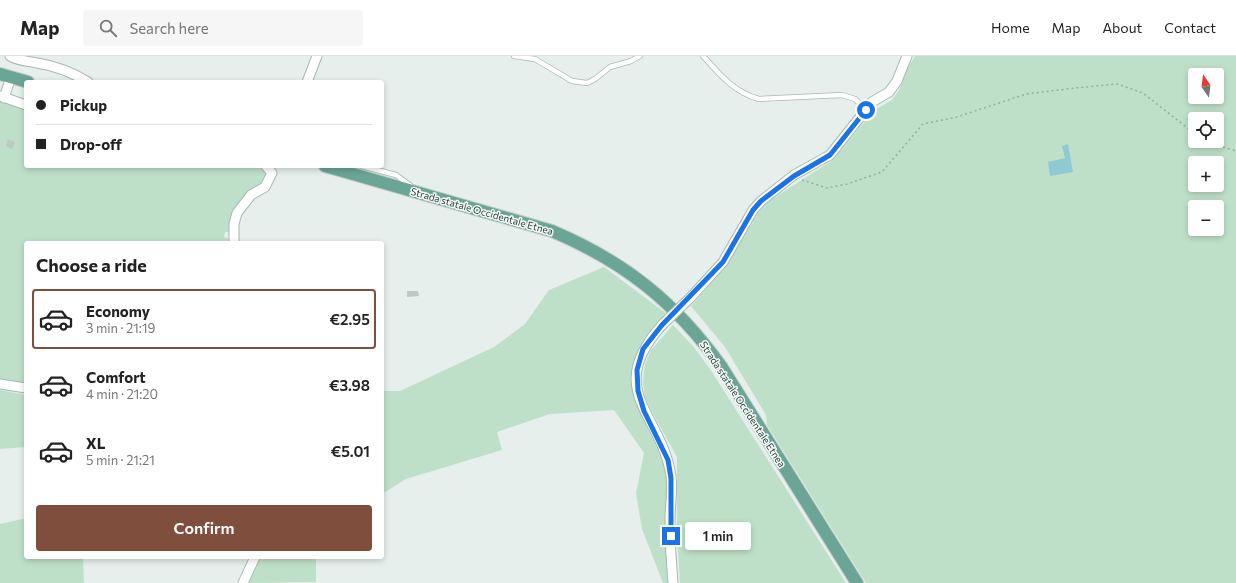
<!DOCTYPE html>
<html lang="en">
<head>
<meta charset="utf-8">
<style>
  :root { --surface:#fff; --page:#f6f6f6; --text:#222; --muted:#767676; --line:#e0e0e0; --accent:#804e3d }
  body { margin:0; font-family:Commissioner,sans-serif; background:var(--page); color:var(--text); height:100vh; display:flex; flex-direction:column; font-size:15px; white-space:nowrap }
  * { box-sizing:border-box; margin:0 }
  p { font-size:13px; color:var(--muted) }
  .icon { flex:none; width:22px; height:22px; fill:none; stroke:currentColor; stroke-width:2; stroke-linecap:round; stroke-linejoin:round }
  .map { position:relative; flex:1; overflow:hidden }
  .sheet { position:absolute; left:24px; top:185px; width:360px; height:318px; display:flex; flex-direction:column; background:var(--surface); border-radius:4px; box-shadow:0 2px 6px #0003 }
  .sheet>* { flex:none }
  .top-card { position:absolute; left:24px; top:24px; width:360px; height:88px; border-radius:4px; box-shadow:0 2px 6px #0003; display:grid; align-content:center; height:88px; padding:0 12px; background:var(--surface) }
  .needle { width:26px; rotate:346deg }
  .controls { position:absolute; left:1188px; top:12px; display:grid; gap:8px }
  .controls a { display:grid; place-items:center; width:36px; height:36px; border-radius:4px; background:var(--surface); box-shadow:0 2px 6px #0003; font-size:20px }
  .end { position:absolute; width:18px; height:18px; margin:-9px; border:5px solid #1a73e8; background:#fff; box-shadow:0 0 0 2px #fff }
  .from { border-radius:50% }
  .bubble { position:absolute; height:28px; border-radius:4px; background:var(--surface); box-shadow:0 2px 6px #0003; font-size:13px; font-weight:600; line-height:28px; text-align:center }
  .top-card b { display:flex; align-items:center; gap:14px; height:38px; font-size:15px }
  .top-card b+b { border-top:1px solid var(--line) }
  .top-card i { width:10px; height:10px; background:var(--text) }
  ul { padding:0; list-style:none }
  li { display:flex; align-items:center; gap:12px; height:60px; margin:0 8px 6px; padding:0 4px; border:2px solid transparent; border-radius:4px }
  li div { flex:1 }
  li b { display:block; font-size:15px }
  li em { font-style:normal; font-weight:600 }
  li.selected { border-color:var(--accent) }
  li>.icon { width:36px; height:36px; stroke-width:1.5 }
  h2 { padding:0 12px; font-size:18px; line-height:48px }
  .button { display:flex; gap:8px; margin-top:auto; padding:8px 12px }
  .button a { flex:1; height:46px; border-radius:4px; background:var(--accent); color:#fff; font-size:16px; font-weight:600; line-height:46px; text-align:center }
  header { display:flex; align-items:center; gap:24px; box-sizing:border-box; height:56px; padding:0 20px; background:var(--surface); border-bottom:1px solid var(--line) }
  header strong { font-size:19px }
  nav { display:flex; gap:22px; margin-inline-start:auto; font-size:14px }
  .search { width:280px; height:36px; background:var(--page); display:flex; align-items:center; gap:10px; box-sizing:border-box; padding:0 14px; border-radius:4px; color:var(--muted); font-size:15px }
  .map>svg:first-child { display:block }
  .green { fill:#bfe0c8; fill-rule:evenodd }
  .water { fill:#8ec9d4 }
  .building { fill:#bbcac4 }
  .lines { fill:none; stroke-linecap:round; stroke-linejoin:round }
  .service-casing { stroke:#a8b8b2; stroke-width:6 }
  .minor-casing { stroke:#a8b8b2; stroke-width:11 }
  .primary-casing { stroke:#c2cac8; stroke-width:14 }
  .path { stroke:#86b3a5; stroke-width:1.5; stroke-dasharray:2 3; stroke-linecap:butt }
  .service { stroke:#fff; stroke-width:4.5 }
  .minor { stroke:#fff; stroke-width:9 }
  .primary { stroke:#6aa596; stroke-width:12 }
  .minor-bridge-casing { stroke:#a8b8b2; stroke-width:11; stroke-linecap:butt }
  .minor-bridge { stroke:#fff; stroke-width:9 }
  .route { stroke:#1a73e8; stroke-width:5 }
  .labels { text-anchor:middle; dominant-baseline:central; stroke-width:3; stroke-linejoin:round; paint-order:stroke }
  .street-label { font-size:10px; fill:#24423a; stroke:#f7fbf9 }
</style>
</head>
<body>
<header>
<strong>Map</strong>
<div class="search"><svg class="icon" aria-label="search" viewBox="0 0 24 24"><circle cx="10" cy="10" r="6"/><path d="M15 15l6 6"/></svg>Search here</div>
<nav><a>Home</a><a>Map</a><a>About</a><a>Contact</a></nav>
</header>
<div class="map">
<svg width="1236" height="527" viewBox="0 0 1236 527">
  <rect width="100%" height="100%" fill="#e6efeb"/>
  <path class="green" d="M915 0H1236V527H866L767 369 766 359 725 291 691 250 725 212 758 157 769 145 833 104 873 55 892 44 899 34 907 13ZM1195 19H1217V41H1195ZM1195 63H1217V85H1195ZM1195 107H1217V129H1195ZM1195 151H1217V173H1195Z
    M0 45 26 54V110H262L267 120 264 126 249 136 230 176H225L224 181 231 184V187H26V330L0 325Z
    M604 211 667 258C659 266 650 274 644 283 612 334 654 371 667 418L668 527H663L642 473 636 437 644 397 614 354 550 358 497 376 502 394 406 423 382 438V335H400L494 291 525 268 549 234Z
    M673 269 693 290 712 316 846 527H680L677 479V401L651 354 645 341 643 326 645 308 651 294Z
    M0 334 26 339V391L0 393Z
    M26 462V501H83L84 527H0V468Z
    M259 501H316V526L247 527Z"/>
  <path class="water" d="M1068 88 1073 116 1050 120 1048 106 1065 102 1062 90Z"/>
  <path class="building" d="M8 83 15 86 12 93 6 90Z
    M407 235H418L419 240 407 241Z"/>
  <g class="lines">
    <defs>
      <path id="service" d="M514 0 535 3 572 25 587 27 595 23 610 11 631 5 640 0
        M703 0C719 18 735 37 759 43L842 39 855 43 866 54
        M362 110 396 119 411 130"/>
      <path id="minor" d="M10 0C18 5 28 5 37 7 56 10 72 16 88 26
        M307 26 317 0
        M0 40 26 49
        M4 42 9 27
        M234 187V168L237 157 251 139 265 131 272 117 266 110
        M691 241 723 206 753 154 761 145 794 119 830 99 872 46 889 36 897 25 907 0
        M662 269C603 335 662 358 671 420 673 434 670 449 670 463 670 484 671 506 673 527
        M0 328 26 332
        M243 527 255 501"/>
      <path id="primary" d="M0 18 28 26
        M325 110 552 175C625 206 675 246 721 310L857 527"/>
    </defs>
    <use href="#service" class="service-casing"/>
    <use href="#minor" class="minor-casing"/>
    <use href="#primary" class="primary-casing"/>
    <path class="path" d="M1204 85 1236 95
      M802 124 827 132 847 128 882 116 923 68 957 61 1026 38 1075 32 1117 28 1143 37 1195 78"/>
    <use href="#service" class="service"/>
    <use href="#minor" class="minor"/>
    <use href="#primary" class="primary"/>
    <defs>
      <path id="minor-bridge" d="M662 269 691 241"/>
    </defs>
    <use href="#minor-bridge" class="minor-bridge-casing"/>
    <use href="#minor-bridge" class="minor-bridge"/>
  </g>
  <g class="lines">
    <path class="route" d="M671 480V422L668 404 644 355 638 335 637 314 643 293 662 269 723 206 753 154 761 145 794 120 830 99 866 54"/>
  </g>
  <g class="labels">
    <g class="street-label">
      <text transform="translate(482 155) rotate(16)">Strada statale Occidentale Etnea</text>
      <text transform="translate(743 348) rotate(57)">Strada statale Occidentale Etnea</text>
    </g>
  </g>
</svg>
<div class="controls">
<a><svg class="needle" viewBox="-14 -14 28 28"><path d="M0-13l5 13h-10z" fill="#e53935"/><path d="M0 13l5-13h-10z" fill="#767676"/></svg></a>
<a><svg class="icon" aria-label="locate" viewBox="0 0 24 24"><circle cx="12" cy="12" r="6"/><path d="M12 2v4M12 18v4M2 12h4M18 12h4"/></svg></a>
<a>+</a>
<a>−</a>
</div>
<i class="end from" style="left:866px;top:54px"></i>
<i class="end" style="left:671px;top:480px"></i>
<div class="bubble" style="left:685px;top:466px;width:66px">1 min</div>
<div class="top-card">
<b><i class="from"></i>Pickup</b>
<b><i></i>Drop-off</b>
</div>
<section class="sheet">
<h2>Choose a ride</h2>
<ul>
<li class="selected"><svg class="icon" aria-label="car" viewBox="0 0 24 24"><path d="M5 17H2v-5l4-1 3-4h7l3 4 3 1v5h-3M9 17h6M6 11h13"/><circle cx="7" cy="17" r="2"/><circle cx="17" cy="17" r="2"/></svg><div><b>Economy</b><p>3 min · 21:19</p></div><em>€2.95</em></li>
<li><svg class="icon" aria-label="car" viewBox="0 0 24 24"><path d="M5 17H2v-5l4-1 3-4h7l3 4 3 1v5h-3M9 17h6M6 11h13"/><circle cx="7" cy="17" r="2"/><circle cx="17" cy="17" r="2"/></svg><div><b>Comfort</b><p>4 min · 21:20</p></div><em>€3.98</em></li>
<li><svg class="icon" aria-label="car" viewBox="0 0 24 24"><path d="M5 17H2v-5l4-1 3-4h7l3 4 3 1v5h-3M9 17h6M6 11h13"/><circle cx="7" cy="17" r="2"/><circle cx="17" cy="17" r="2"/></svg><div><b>XL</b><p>5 min · 21:21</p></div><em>€5.01</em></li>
</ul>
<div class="button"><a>Confirm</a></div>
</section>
</div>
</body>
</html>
